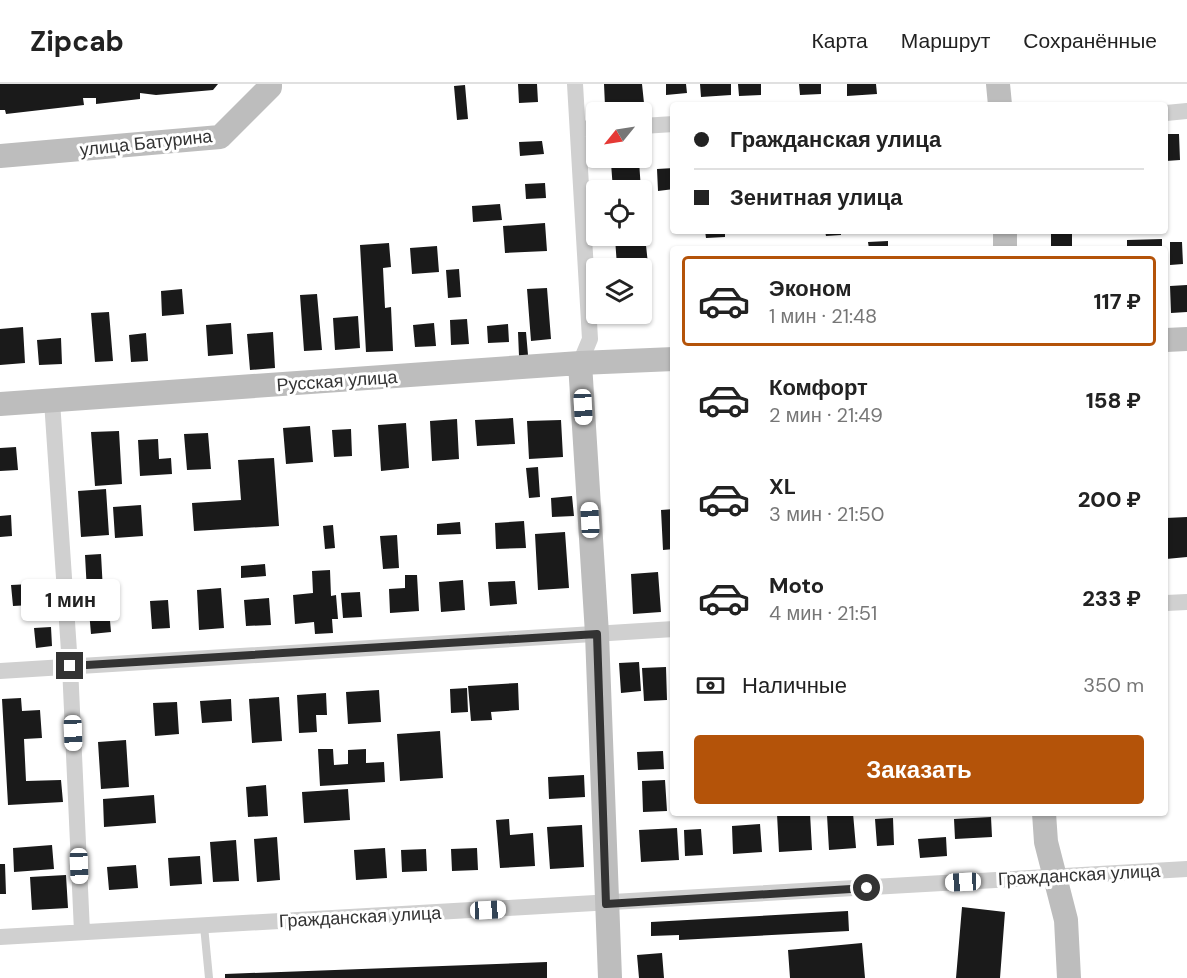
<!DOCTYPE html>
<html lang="ru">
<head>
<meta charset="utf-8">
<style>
  :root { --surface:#fff; --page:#f2f2f2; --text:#222; --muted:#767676; --line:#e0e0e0; --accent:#b45309 }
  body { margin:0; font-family:"DM Sans",sans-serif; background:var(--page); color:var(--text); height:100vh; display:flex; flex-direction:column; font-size:22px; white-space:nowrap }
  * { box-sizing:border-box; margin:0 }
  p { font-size:20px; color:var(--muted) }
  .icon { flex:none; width:33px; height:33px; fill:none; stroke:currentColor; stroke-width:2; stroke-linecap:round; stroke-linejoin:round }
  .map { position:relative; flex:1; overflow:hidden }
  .sheet { position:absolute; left:670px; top:162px; width:498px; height:570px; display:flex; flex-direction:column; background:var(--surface); border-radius:6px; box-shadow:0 2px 4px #0004 }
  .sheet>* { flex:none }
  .banner { position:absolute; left:670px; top:18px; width:498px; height:132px; border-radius:6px; box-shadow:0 2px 4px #0004; display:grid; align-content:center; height:132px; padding:0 24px; background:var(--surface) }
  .needle { width:39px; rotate:240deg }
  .fabs { position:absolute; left:586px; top:18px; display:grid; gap:12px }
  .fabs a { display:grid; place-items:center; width:66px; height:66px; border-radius:6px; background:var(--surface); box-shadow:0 2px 4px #0004; font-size:30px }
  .end { position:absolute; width:27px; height:27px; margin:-14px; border:8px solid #333; background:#fff; box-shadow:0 0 0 3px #fff }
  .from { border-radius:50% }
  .bubble { position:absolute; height:42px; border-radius:6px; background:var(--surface); box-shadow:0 2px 4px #0004; font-size:20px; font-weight:800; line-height:42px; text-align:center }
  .car { position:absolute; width:18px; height:36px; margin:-18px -9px; border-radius:8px; box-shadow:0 0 4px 2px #0007; background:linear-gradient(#fff 24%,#345 0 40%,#fff 0 76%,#345 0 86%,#fff 0) }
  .banner b { display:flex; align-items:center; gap:21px; height:57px; font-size:22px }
  .banner b+b { border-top:2px solid var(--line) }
  .banner i { width:15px; height:15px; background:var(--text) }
  ul { padding:10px 0 0; list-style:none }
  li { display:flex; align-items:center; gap:18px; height:90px; margin:0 12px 9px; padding:0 12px; border:3px solid transparent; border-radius:6px }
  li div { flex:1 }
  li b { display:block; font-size:22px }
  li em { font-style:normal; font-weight:800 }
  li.on { border-color:var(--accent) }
  li>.icon { width:54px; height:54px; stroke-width:1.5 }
  .pay { display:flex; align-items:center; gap:15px; height:66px; padding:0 24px; font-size:22px }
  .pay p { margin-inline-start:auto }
  .action { display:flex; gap:12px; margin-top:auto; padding:12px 24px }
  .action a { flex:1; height:69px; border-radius:6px; background:var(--accent); color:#fff; font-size:24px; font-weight:800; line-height:69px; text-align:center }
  header { display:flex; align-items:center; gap:36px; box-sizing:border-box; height:84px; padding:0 30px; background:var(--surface); border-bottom:2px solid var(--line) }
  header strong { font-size:28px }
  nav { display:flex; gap:33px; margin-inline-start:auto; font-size:21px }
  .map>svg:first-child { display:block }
  .building { fill:#1a1a1a }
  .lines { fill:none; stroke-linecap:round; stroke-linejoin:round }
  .lane { stroke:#d0d0d0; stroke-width:8 }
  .street { stroke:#d0d0d0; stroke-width:16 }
  .secondary { stroke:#bdbdbd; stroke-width:24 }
  .route { stroke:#333; stroke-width:8 }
  .labels { text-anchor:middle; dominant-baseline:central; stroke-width:6; stroke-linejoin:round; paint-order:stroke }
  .street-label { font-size:18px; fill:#333; stroke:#fff }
</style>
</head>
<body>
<header>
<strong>Zipcab</strong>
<nav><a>Карта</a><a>Маршрут</a><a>Сохранённые</a></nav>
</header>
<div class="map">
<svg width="1187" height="894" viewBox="0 0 1187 894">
  <rect width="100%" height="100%" fill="#fff"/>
  <path class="building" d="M0 0H218L213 6 156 11 140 9V15L96 20V14H83L84 21 6 30 5 26H0Z
    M518 0H537L538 18 519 19Z
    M604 0H642L644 19 605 22Z
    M666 0H686L687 9 666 11Z
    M700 0H731V11L701 13Z
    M738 0H761V11L739 12Z
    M799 0H821V10L800 11Z
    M847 0H876L877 10 847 12Z
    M465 1 468 35 457 36 454 2Z
    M1166 50H1179L1180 76 1166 77Z
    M542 57 544 70 520 72 519 58Z
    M639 77 641 106H613L611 79Z
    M674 84V105L658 107 657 85Z
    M545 99 546 114 526 115 525 100Z
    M500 120 502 136 473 138 472 122Z
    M545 139 547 167 505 169 503 142Z
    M705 147H725V153L706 154Z
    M825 147H841V151L826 152Z
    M1051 147H1072V163H1051Z
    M645 152 648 180 617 182 615 154Z
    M1162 155V165H1127V156Z
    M888 157V165H869L868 158Z
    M1170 158H1182L1183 180 1170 181Z
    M389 159 391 183 383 184 385 224 391 223 393 267 366 268 360 161Z
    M437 162 439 188 412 190 410 164Z
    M459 185 461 213 448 214 446 186Z
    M642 200H649L650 221 642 222Z
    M1187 201V228L1171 229 1170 202Z
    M547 204 551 255 531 257 527 205Z
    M182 205 184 230 162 232 161 207Z
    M317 210 322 266 304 267 300 211Z
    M109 228 113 277 95 278 91 229Z
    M358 232 360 264 335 266 333 234Z
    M467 235 469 260 451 261 450 236Z
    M231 239 233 270 208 272 206 241Z
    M434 239 436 262 415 263 413 241Z
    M508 240 509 258 488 259 487 242Z
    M23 243 25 279 0 281V245Z
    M273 248 275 284 250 286 247 250Z
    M518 248H526L528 271 519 272Z
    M146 249 148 277 131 278 129 251Z
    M61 254 62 280 39 281 37 256Z
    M513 334 515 360 477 362 475 336Z
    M457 335 459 375 432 377 430 337Z
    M561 336 563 373 529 375 527 337Z
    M406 339 409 384 381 387 378 341Z
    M310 342 313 378 286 380 283 344Z
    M351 345 352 372 334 373 332 346Z
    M119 347 122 400 95 402 91 348Z
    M208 349 211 385 187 386 184 350Z
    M158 355 159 375 171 374 172 390 140 392 138 356Z
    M16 363 18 386 0 387V364Z
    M274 374 279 442 194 447 192 419 241 416 238 376Z
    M538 383 540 413 529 414 526 384Z
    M106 405 109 451 81 453 78 407Z
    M572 412 574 432 552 433 551 414Z
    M141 421 143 452 115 454 113 423Z
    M674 425V465L663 466 661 426Z
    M11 431 12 452 0 453V432Z
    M1187 433V473L1166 475V434Z
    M524 437 526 464 496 465 495 439Z
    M460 438 461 450 437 451V440Z
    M333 441 335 464 325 465 323 442Z
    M565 448 569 504 538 506 535 450Z
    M397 451 399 484 383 485 380 452Z
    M101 470 103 507 87 508 85 471Z
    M265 480 266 492 241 494V482Z
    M330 486 331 512 336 511 338 535H332L333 549 315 550 314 538 295 540 293 511 313 509 312 487Z
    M658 488 661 528 633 530 631 490Z
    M405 491H417L419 527 390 529 389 505 405 504Z
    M463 496 465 526 441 528 439 498Z
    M515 497 517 520 490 522 488 498Z
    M31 500 32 521 13 522 11 501Z
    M221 504 224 544 199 546 197 506Z
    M360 508 362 533 343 534 341 509Z
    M269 514 271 541 246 542 244 516Z
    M168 516 170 544 152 545 150 517Z
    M109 525 111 548 91 550 89 527Z
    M51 543 52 562 36 564 34 544Z
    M639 578 641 607 621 609 619 579Z
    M666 583 667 616 644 617 642 584Z
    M518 599 519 626 491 628 492 636 471 637 468 602Z
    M467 604 468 628 451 629 450 605Z
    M379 606 381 638 348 640 346 608Z
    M326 609 327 631H316L317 648 299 649 297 611Z
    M279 613 282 657 252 659 249 615Z
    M21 614 22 627 40 626 42 654 24 655 26 697 61 696 63 718 8 721 2 615Z
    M231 615 232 637 202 639 200 617Z
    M177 618 179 650 155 652 153 619Z
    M440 647 443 694 400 697 397 650Z
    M126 656 129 703 101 705 98 658Z
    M318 665H333L334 681 348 680V666L366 665V679L384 678 385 698 320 702Z
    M663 667 664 685 638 686 637 668Z
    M584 691 585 713 549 715 548 693Z
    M665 696 667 727 643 728 642 697Z
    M266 701 268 732 248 733 246 703Z
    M348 705 350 736 304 739 302 708Z
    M154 711 156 739 104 743 103 715Z
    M810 729 812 766 779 768 777 730Z
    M853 729 856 764 829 766 827 731Z
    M991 733 992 753 955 755 954 735Z
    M893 734 894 761 877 762 875 735Z
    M509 735 510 751 533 749 535 782 500 784 496 736Z
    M760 740 762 768 733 770 732 742Z
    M582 741 584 783 550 785 547 743Z
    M677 744 679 776 641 778 639 746Z
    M701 745 703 771 685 772 684 746Z
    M277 753 280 796 257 798 254 755Z
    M946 753 947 772 920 774 918 755Z
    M236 756 239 797 213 798 210 758Z
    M52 761 54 785 14 788 13 764Z
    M385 764 387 794 356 796 354 766Z
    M477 764 478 786 452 787 451 765Z
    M426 765 427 787 402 788 401 766Z
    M200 772 202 800 170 802 168 774Z
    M0 780H5L6 810H0Z
    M136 781 138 804 109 806 107 783Z
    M66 791 68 824 32 826 30 793Z
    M962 823 1005 828 1000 894H956Z
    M848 827 849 847 679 856V851L651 852V838Z
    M862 859 865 894H790L788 866Z
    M662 869 664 894H639L637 871Z
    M547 878V894H225V890Z"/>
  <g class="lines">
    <path class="lane" d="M204 842 209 894"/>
    <path class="street" d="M575 0 590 255 580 279
      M1166 29 1187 27
      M642 42 674 40
      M578 45 597 44
      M52 317 70 582 82 848
      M1166 519 1187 518
      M0 587 674 545
      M0 853 1187 785"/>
    <path class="secondary" d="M998 0 1000 21
      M0 72 220 53 270 3V0
      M1005 147V165
      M1166 256 1187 255
      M580 279 597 550 610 894
      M0 320 580 279 674 275
      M1044 729 1046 758 1066 836 1069 894"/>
  </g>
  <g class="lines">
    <path class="route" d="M70 582 597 550 606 820 867 804"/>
  </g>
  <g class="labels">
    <g class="street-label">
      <text transform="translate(146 59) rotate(-6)">улица Батурина</text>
      <text transform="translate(337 297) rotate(-4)">Русская улица</text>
      <text transform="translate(1079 791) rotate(-3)">Гражданская улица</text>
      <text transform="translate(360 833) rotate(-3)">Гражданская улица</text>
    </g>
  </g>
</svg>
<div class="fabs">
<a><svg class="needle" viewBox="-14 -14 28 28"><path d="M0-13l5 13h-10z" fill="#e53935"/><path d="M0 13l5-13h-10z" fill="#767676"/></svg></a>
<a><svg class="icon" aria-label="locate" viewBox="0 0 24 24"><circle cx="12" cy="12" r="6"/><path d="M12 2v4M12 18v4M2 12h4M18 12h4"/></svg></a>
<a><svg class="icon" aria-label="layers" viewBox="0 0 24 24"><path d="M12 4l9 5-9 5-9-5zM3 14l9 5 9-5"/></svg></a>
</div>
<i class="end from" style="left:867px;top:804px"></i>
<i class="end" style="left:70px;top:582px"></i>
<div class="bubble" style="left:21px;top:495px;width:99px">1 мин</div>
<i class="car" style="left:583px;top:323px;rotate:177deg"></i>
<i class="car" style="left:590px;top:436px;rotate:357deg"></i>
<i class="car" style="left:73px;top:649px;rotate:178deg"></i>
<i class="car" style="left:79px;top:782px;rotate:178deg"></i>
<i class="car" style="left:963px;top:798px;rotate:267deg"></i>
<i class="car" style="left:488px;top:826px;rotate:87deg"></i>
<div class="banner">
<b><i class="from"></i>Гражданская улица</b>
<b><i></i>Зенитная улица</b>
</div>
<section class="sheet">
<ul>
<li class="on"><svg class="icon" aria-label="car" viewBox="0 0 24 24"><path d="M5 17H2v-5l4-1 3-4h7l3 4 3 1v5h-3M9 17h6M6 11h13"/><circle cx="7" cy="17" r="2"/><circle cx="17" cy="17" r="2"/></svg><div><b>Эконом</b><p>1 мин · 21:48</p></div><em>117 ₽</em></li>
<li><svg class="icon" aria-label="car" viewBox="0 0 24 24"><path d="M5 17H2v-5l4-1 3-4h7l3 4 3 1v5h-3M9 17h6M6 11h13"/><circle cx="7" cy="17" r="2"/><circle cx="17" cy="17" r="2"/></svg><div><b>Комфорт</b><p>2 мин · 21:49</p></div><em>158 ₽</em></li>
<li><svg class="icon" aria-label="car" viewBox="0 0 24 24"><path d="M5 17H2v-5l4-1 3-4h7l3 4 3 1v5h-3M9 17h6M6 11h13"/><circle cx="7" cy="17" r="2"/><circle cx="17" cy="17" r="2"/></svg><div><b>XL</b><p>3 мин · 21:50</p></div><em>200 ₽</em></li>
<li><svg class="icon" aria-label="car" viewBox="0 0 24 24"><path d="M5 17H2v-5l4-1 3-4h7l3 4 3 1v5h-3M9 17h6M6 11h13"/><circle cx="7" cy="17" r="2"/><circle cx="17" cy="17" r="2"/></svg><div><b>Moto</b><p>4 мин · 21:51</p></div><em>233 ₽</em></li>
</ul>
<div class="pay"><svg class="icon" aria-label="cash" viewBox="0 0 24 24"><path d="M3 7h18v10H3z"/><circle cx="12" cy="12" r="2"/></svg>Наличные<p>350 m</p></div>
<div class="action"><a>Заказать</a></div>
</section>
</div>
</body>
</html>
